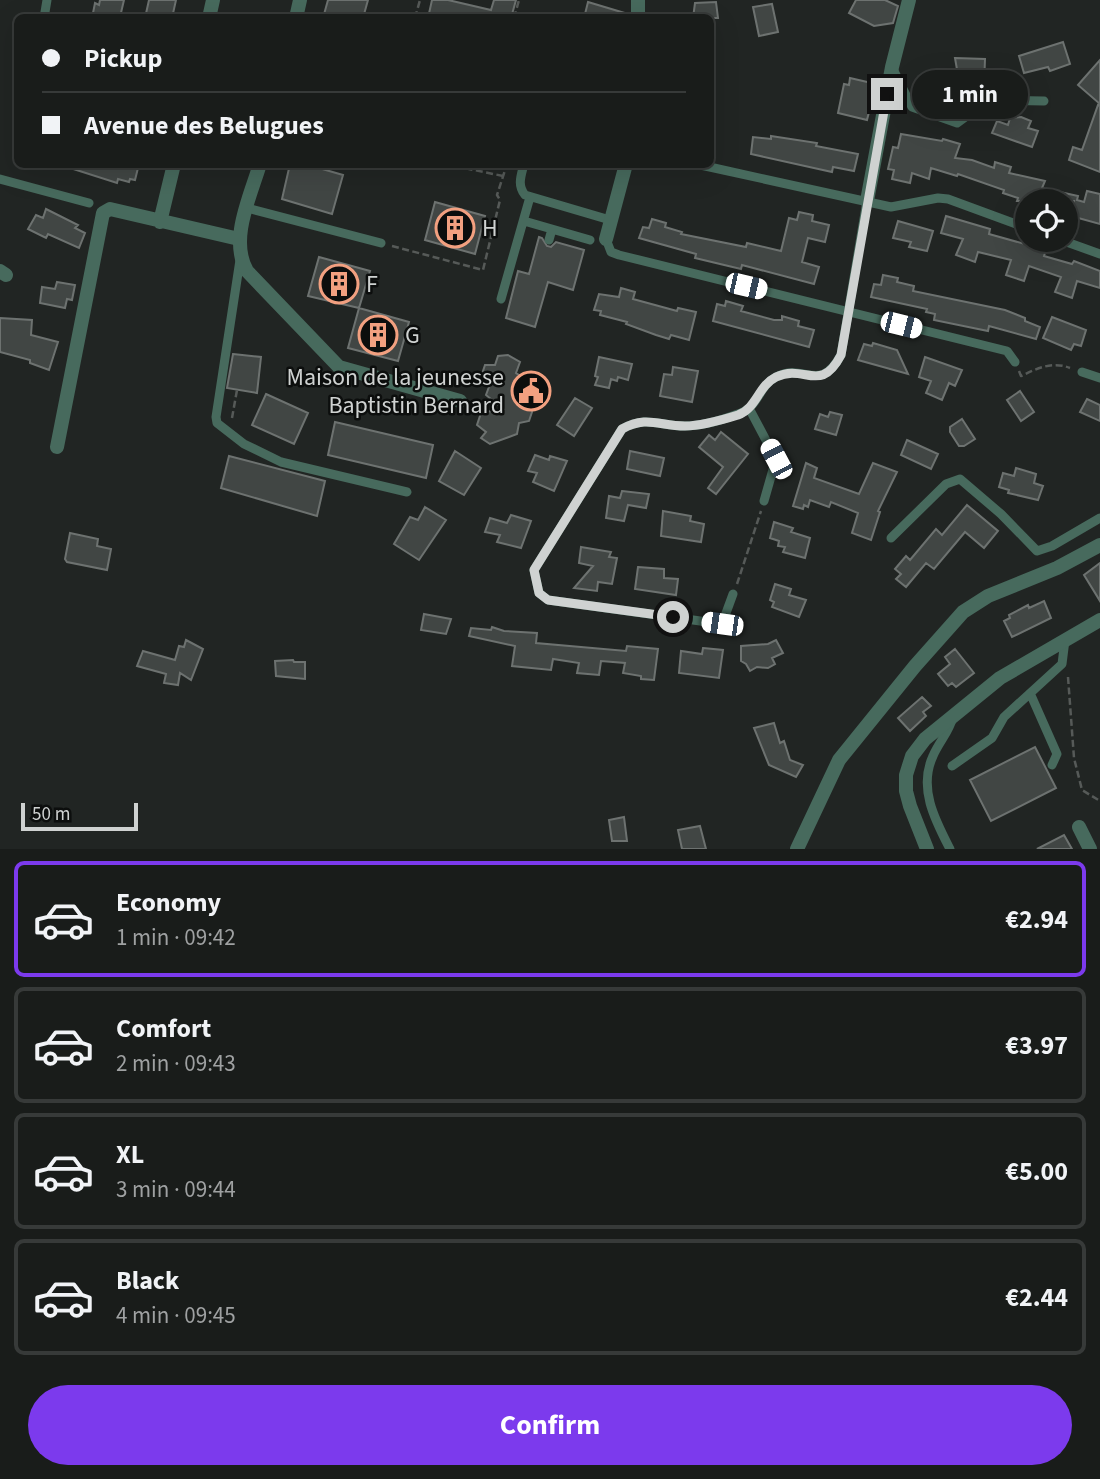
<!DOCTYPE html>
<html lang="en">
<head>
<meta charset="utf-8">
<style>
  :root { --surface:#191c1a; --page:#262927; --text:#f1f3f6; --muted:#9fa1a2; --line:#373a39; --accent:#7c3aed }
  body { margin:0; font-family:"Source Sans 3",sans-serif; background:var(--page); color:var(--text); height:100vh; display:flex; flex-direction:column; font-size:26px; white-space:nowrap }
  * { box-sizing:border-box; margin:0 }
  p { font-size:23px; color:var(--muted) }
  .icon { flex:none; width:38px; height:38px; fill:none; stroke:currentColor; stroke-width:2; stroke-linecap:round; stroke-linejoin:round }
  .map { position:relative; height:849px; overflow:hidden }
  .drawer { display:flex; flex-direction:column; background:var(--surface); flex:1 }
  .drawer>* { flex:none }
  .top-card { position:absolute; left:14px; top:14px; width:700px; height:154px; border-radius:10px; box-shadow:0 7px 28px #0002,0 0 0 2px var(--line); display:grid; align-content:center; height:154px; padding:0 28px; background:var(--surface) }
  .fabs { position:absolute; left:1015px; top:189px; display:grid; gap:14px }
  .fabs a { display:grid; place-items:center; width:63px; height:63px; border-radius:50%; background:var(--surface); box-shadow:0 7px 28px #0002,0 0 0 2px var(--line); font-size:35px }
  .scale { position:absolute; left:21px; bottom:18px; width:117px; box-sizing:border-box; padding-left:7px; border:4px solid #cfd2d1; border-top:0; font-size:19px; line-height:24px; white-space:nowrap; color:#cfd2d1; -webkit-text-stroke:5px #0c0e0d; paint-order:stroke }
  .end { position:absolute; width:32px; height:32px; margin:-16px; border:9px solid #cfd2d1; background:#111; box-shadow:0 0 0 4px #111 }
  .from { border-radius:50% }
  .bubble { position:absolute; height:49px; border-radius:24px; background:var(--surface); box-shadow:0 7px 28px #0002,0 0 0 2px var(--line); font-size:23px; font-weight:700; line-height:49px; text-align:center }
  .car { position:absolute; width:21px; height:42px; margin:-21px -10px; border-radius:9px; box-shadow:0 0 5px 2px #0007; background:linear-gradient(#fff 24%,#345 0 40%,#fff 0 76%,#345 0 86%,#fff 0) }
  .top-card b { display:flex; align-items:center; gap:24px; height:66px; font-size:26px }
  .top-card b+b { border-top:2px solid var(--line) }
  .top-card i { width:18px; height:18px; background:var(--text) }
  ul { padding:12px 0 0; list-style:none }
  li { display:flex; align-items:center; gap:21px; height:116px; margin:0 14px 10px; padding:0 14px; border:4px solid var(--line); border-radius:10px }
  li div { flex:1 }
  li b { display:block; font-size:26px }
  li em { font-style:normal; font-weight:700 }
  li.active { border-color:var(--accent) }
  li>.icon { width:63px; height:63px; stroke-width:1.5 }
  .cta { display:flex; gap:14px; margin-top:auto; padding:14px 28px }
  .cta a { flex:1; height:80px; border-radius:42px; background:var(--accent); color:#fff; font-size:28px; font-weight:700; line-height:80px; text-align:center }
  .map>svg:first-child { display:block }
  .building { fill:#414644; stroke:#6d7270; stroke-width:2 }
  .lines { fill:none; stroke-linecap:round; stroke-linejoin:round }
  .path { stroke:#565a58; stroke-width:2.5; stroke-dasharray:7 3.5; stroke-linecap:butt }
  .lane { stroke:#476a5d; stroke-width:9 }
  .street { stroke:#476a5d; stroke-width:14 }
  .route { stroke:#cfd2d1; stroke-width:9 }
  .labels { text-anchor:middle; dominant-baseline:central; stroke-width:5; stroke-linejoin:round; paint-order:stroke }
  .poi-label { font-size:24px; fill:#cfd2d1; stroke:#0c0e0d; text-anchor:start }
</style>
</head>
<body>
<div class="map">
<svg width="1100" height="849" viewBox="0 0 1100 849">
  <rect width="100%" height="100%" fill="#212523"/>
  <path class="building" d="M100 0H124L120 17 107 14 106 18H92L95 3 99 5Z
    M149 0H176L172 18H145Z
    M328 0H368L363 18H323Z
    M432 0H448L491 10 494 0H516L511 18H428Z
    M856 0H885L898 6 893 23 874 26 849 13Z
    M588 2 628 14 627 18H584Z
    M716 2 718 18H693L695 3Z
    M772 4 778 32 759 36 753 7Z
    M1063 42 1070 64 1050 71 1048 67 1024 73 1019 56Z
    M955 58 985 59 984 87H960Z
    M1100 60V104L1078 85Z
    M850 78 876 84 867 120 838 113 844 84 849 85Z
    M1098 105 1100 106V172L1069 160 1073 147 1082 150Z
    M1021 117 1031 121 1028 128 1038 131 1032 147 992 133 997 121 1008 125 1010 118Z
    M901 134 942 141 943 139 960 144 955 158 972 160 994 168 995 162 1011 167 1009 173 1045 181 1042 188 1078 196 1077 200 1084 202 1087 191 1100 194V224L1071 216 1074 201H1017L1018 198 1003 193 1004 190 958 174 957 176 931 168 929 179 912 173 910 183 892 179 894 170 888 169 893 147 898 148Z
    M771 136 817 143 816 146 858 154 854 171 833 167 832 172 751 154 753 137 771 139Z
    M67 164H139L135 180 130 179 129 182 118 179 117 183 67 167Z
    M290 164H305L343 175 332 214 282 199Z
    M435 202 485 216 475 254 425 240Z
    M46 209 78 225 75 228 85 233 79 248 48 234 46 238 28 229 36 215 43 218Z
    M799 212 813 215 812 221 829 225 825 242 808 238 802 262 819 267 814 284 757 269 742 265 741 269 695 258 696 254 639 238 643 227 649 228 652 219 666 223 665 227 682 232 681 234 746 247 747 243 781 251 789 218 797 220Z
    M946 216 990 229 989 234 1046 250 1044 256 1072 264 1074 261 1100 271V288L1077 281 1072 298 1055 292 1061 277 1029 266 1024 281 1006 275 1011 260 978 252 975 262 956 255 963 239 941 233Z
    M898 221 933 231 927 251 909 247 911 242 893 238Z
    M539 237 542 238 547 246 551 247 556 242 584 250 573 290 548 282 535 327 506 318 518 271 529 274Z
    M319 257 370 271 359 308 308 296Z
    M883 275 898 278 897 282 914 286 913 291 1005 310 1025 318V321L1040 327 1036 339 989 326 988 331 934 320 935 314 926 312 927 309 871 297 874 284 881 285Z
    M57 282 75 285 72 300 67 299 65 308 40 303 42 287 55 289Z
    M621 288 635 292 633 299 677 311 678 308 696 312 689 340 671 335 669 339 656 335 626 324 627 322 600 315 601 311 594 310 599 294 619 297Z
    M726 301 743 306 741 311 774 320H782V316L799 321 798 326 814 330 809 347 713 321 717 304 725 306Z
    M359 308 409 322 398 361 348 348Z
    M1052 317 1086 330 1081 346 1074 344 1071 350 1043 338Z
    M0 318 32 320 31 335 58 342 49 370 30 363V360L0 352Z
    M873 343 897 350 908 374 858 360 864 344 872 346Z
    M233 354 261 357 257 393 227 388Z
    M508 355 520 362 516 373 525 379 521 389 528 396 525 405 533 409 529 421 519 423 517 434 490 444 481 438 486 432 477 425 481 413 503 409 486 395 490 384 481 377 485 365H495L498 356Z
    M599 357 632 364 628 380 618 377 617 381 611 379 609 388 595 385 598 377 595 376Z
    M925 357 962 370 955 386 949 383 942 400 926 393 931 381 919 377Z
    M673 367 698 371 692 402 660 396 664 374 672 375Z
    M1020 391 1034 412 1021 421 1007 400Z
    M266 394 308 413 294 444 252 425Z
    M575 398 592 408 574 436 557 425Z
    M1087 399 1100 405V421L1080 412Z
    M830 412 842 415 836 435 815 429 820 414 828 417Z
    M962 419 975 439 964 446H959L950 432V427Z
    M335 422 433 445 426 478 328 455Z
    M721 432 748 454 716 494 708 488 723 467 699 447 709 435 715 440Z
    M907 440 938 454 931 469 901 455Z
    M455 451 481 468 464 495 439 481Z
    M630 451 664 458 660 476 627 469Z
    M535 455 549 460 550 456 567 461 554 491 533 482 537 473 528 471Z
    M229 456 325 481 317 516 221 488Z
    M806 463 817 468 814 478 859 494 873 463 897 472 878 511 880 512 871 540 852 533 858 513 831 502 829 507 810 500 808 507 804 505 803 509 793 506Z
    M1016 468 1036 474 1034 483 1043 486 1038 500 1008 493 1009 490 999 487 1003 473 1014 476Z
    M622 491 649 494 646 508 628 505 624 521 606 518 609 496 620 498Z
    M967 505 998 531 984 548 965 532 934 569 926 563 906 587 896 579 901 574 895 569 906 556 910 560 936 529 942 535Z
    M425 507 446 520 419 560 394 544 410 517 418 520Z
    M663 511 691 516 690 521 704 524 701 542 661 536Z
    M511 515 531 521 521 548 497 542 500 535 485 532 490 518 507 523Z
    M774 522 793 528 791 532 810 538 805 558 783 552 785 547 778 546 779 541 770 538Z
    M70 533 98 539 97 546 111 549 107 570 67 562 65 559Z
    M581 547 611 552 609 557 617 558 612 584 598 582 597 591 574 588 593 566 579 563Z
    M1100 563V601L1084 575Z
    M638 567 664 569V578L678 579 676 595 635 589Z
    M775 584 791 589 789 595 806 600 799 617 772 607 774 602 770 600Z
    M1044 601 1051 618 1012 637 1004 621 1010 618 1009 615 1028 605 1029 608Z
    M424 614 451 619 446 634 421 630Z
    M492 627 504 631 537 633 536 643 626 651 627 646 658 649 654 680 641 679V676L623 673 625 663 601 661 599 675 577 673 579 663 553 659 551 670 512 666 515 646 469 636 471 628 491 630Z
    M186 640 203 649 191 680 180 673 178 685 164 683 166 674 137 666 143 651 175 660 179 646 184 647Z
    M776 640 783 653 772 658 775 664 768 668 757 667 750 671 746 664 741 661V646L768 644Z
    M703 648 723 650 719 678 679 673 681 651 702 654Z
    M955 649 974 673 956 687 952 683 948 686 938 674 950 664 945 657Z
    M293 660 294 662H305V679L276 676 275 661Z
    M922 697 931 706 923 712 926 716 910 731 898 718Z
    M774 723 780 743 784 741 790 760 803 765 796 777 769 765 754 728Z
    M1035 747 1056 788 991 821 970 780Z
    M624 817 627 841H612L609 820Z
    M700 826 706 849H682L678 830Z
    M1064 835 1072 849H1037Z"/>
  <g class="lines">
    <path class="path" d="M415 18 420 0
      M514 18 519 0
      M445 164 503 176
      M392 246 483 270 500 200 497 195 507 164
      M1019 371 1021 376C1038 368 1052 361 1070 368
      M232 418 237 390
      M737 584 761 511
      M1068 677 1074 758 1082 790 1100 801"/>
    <path class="lane" d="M44 18 47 0
      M892 67 912 107 957 123 972 112 998 100 1044 101
      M524 164C521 176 517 185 525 195L610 220
      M696 164 891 207 938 198 948 199 1027 228
      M0 179 89 203
      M247 208 381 243
      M524 221 590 240
      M606 239 611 252 619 255 1007 351 1015 362
      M549 240 552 229
      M1061 240 1100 254
      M240 260 216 417 217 423 244 444 281 462 407 492
      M501 299 530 197
      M1082 372 1100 378
      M750 410 776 459 764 501
      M891 538 946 484 960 479 1001 514 1037 551 1052 546 1100 518
      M733 594 722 624 548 600 539 593 534 570 622 429C647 415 659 426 685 426 701 426 722 420 738 414 759 408 758 386 776 377 805 362 819 395 841 355L867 201
      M1030 693 1057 754 1052 765
      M952 766 992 738 1004 717 1062 664 1065 640
      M950 849C935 820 918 788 933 756 939 742 949 732 953 717"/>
    <path class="street" d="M209 18 213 0
      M296 18 300 0
      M638 18V0
      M260 164C250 197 229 240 247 271L339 367 460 401
      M867 201 892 67 909 0
      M160 222 174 164
      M606 239 626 164
      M0 271 6 275
      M57 447 103 213 110 209 239 239
      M1079 827 1090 849
      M797 849 839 760 915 666 963 612 988 596 1057 568 1100 545
      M927 849 910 806 906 791V775L912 756 925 739 1000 678 1100 620"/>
  </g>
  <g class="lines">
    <path class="route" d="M673 617 548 600 539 593 534 570 622 429C647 415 659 426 685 426 701 426 722 420 738 415 757 408 758 386 776 377 805 363 820 395 841 355L887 94"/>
  </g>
  <defs>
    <symbol id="building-ring" viewBox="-11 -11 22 22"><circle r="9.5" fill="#0c0e0d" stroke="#f2a080" stroke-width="1.5"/><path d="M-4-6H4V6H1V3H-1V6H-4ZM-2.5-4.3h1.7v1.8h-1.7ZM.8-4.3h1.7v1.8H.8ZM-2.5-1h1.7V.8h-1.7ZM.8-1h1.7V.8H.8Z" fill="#f2a080"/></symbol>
    <symbol id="civic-ring" viewBox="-11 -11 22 22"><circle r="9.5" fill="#0c0e0d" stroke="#f2a080" stroke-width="1.5"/><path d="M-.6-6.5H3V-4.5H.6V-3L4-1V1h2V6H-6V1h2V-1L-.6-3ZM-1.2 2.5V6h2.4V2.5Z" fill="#f2a080"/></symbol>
  </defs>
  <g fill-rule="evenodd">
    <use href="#building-ring" x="433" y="206" width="44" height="44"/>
    <use href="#building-ring" x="317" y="262" width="44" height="44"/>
    <use href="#building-ring" x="356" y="313" width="44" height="44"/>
    <use href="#civic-ring" x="509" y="369" width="44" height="44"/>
  </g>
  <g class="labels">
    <g class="poi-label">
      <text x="482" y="228">H</text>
      <text x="366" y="284">F</text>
      <text x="405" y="335">G</text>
      <text x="504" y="377" text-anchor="end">Maison de la jeunesse<tspan x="504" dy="28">Baptistin Bernard</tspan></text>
    </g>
  </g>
</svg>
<div class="fabs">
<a><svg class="icon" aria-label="locate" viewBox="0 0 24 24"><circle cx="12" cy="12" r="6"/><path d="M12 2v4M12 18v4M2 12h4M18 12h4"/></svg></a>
</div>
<div class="scale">50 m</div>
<i class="end from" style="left:673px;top:617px"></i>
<i class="end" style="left:887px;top:94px"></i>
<div class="bubble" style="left:912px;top:70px;width:116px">1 min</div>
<i class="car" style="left:746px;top:286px;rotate:103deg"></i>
<i class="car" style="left:901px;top:325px;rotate:104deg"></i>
<i class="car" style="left:776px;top:459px;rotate:332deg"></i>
<i class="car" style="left:722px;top:624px;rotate:278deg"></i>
<div class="top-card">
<b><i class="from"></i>Pickup</b>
<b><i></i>Avenue des Belugues</b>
</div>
</div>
<section class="drawer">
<ul>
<li class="active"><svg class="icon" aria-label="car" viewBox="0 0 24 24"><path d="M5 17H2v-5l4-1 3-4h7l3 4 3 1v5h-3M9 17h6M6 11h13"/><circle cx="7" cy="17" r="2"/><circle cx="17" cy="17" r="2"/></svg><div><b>Economy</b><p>1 min · 09:42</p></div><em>€2.94</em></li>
<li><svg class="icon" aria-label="car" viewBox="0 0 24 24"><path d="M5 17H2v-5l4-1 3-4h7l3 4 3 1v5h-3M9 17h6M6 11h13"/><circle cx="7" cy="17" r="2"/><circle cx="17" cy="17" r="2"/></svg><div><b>Comfort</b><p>2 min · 09:43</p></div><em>€3.97</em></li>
<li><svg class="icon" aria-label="car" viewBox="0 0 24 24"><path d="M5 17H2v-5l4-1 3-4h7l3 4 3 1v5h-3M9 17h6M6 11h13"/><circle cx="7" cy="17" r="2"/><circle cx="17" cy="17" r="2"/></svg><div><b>XL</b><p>3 min · 09:44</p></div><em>€5.00</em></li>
<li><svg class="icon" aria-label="car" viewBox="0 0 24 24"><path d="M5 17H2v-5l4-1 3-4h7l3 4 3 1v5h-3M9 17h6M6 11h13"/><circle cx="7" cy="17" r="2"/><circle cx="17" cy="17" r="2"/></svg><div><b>Black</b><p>4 min · 09:45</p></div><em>€2.44</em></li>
</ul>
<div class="cta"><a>Confirm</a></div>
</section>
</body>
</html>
